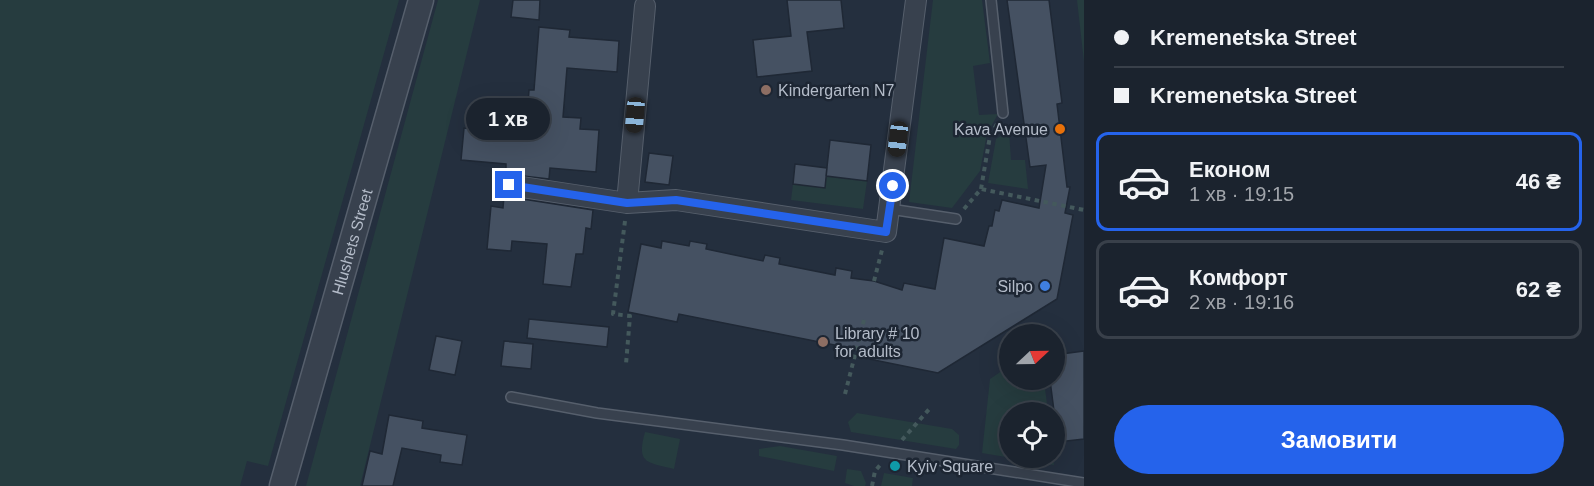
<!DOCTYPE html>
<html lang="uk">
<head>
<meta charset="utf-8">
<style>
  :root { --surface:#1b232e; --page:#282f3a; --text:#f1f3f6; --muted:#a0a4aa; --line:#39404a; --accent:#2563eb }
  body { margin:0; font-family:Helvetica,sans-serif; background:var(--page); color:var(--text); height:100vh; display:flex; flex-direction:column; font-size:22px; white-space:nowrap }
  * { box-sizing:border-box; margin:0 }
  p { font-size:20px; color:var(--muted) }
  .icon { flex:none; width:33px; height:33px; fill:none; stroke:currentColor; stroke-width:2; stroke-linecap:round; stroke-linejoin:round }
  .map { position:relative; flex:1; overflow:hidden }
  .side { display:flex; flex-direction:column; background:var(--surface); width:510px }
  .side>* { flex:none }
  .banner { display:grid; align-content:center; height:132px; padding:0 30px; background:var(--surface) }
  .needle { width:39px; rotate:68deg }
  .fabs { position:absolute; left:999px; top:324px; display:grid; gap:12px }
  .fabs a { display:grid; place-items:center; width:66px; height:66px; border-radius:50%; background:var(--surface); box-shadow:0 6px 24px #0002,0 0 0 2px var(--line); font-size:30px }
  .end { position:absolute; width:27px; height:27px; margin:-14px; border:8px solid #2563eb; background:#fff; box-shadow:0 0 0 3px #fff }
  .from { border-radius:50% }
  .bubble { position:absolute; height:42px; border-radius:21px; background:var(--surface); box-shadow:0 6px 24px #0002,0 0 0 2px var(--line); font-size:20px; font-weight:700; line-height:42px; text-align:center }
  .car { position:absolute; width:18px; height:36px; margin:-18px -9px; border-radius:8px; box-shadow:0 0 4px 2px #0007; background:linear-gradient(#222 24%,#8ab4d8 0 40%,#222 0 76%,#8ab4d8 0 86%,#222 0) }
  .banner b { display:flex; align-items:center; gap:21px; height:57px; font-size:22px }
  .banner b+b { border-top:2px solid var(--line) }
  .banner i { width:15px; height:15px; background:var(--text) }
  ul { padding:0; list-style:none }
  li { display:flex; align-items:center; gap:18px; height:99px; margin:0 12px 9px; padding:0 18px; border:3px solid var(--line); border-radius:12px }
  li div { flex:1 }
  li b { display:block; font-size:22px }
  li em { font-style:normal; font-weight:700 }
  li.on { border-color:var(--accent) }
  li>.icon { width:54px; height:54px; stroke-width:1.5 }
  .button { display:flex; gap:12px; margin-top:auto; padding:12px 30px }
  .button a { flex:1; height:69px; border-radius:36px; background:var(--accent); color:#fff; font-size:24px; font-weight:700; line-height:69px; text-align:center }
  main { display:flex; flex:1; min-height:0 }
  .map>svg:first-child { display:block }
  .green { fill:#263c3f }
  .building { fill:#455162; stroke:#1f2835; stroke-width:1.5 }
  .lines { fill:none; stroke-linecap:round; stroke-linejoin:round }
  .service-casing { stroke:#565f6c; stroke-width:12 }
  .minor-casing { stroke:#565f6c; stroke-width:22 }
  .tertiary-casing { stroke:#565f6c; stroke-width:27 }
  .path { stroke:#44595c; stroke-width:4; stroke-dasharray:4.5 4.5; stroke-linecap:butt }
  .service { stroke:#38414e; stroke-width:9 }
  .minor { stroke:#38414e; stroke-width:20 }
  .tertiary { stroke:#38414e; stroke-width:24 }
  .route { stroke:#2563eb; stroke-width:8 }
  .education-dot { fill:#8d6e63; stroke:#1d2633; stroke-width:2 }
  .food-dot { fill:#e8710a; stroke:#1d2633; stroke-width:2 }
  .shop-dot { fill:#3f7fe0; stroke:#1d2633; stroke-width:2 }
  .culture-dot { fill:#0f9aa8; stroke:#1d2633; stroke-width:2 }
  .labels { text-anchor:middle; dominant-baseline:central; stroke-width:5; stroke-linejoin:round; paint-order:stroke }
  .poi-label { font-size:16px; fill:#b4bcc9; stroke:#1d2633; text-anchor:start }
  .street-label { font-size:16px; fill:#b4bcc9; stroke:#1d2633 }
</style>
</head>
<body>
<main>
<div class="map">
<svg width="1084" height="486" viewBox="0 0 1084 486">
  <rect width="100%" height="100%" fill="#242f3e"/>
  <path class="green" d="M0 0H399L268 466 247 461 240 486H0Z
    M438 0H480L360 486H306Z
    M933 0H982L990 63 973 66 979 115 998 114 987 134 980 171 952 208 909 202Z
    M1077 0H1084V62Z
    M1009 131 1011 160H1025L1028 189 988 183 996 139Z
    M826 176 867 181 863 209 791 200 793 184Z
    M1009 366 1010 380H1044L1048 412H1010V458H1053L1054 465 982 453 990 379Z
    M857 413 952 429 959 435V445L956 449 851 432 848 422Z
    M645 432 680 439 674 469C647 462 636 464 645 432Z
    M780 446 837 456 834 471 759 456V449Z
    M847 469 861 471 866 483 865 486H854L845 483Z
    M884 473 913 478 912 486H881Z"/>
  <path class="building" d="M513 0H540L539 20 511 17Z
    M787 0H841L844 28 807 32 812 71 757 77 753 40 791 36Z
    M1007 0H1049L1062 103 1057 104 1060 129 1067 187H1070L1065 213 1073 215 1057 299 938 373 869 359 870 352 679 314 677 322 628 312 641 244 661 248 662 241 689 246 690 241 707 244 706 249 763 261 765 255 780 258 779 264 835 275 836 268 852 271 851 278 874 281 902 290 904 283 935 289 944 238 984 246 989 226H992L995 210 999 211 1002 200 1039 208 1046 165 1030 167Z
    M539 27 570 30 569 37 619 41 617 72 567 68 563 117 581 118 580 129 599 130 596 172 550 168 549 179 506 174V164L461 160 464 128 488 130V125L526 129 529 90H534Z
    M830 140 871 145 867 181 826 176Z
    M649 153 673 156 669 185 645 182Z
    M795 164 827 168 825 188 793 184Z
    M504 196 593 210 591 229 586 228 583 254H576L571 287 543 284 547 244 512 241 511 251 487 249 491 206 503 208Z
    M529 319 609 327 607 347 527 338Z
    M436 336 462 341 455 375 429 370Z
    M504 341 533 344 531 369 501 366Z
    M1084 351V439L1058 442 1050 380H1054V355Z
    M389 415 423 421 422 428 467 435 462 465 440 462 441 455 402 448 393 486H362L370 451 382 454Z"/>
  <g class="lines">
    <defs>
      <path id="service" d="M991 0 1003 113
        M890 209 956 219
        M511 397 597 413 843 445 1084 483"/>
      <path id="minor" d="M509 185 627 203 676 200 886 232 916 0
        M627 203 645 6"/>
      <g id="tertiary">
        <path id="s1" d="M282 486 421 0"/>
      </g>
    </defs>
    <use href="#service" class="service-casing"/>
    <use href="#minor" class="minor-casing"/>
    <use href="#tertiary" class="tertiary-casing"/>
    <path class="path" d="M981 189 990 136 997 124
      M964 209 981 189 1084 210
      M625 221 613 314 630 316 626 364
      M874 281 882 250
      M845 394 865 316
      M902 440 931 407
      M872 486 875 471 881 464"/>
    <use href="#service" class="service"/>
    <use href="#minor" class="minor"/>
    <use href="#tertiary" class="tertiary"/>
  </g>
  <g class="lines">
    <path class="route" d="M509 185 627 203 676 200 886 232 893 186"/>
  </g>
  <g class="education-dot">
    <circle cx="766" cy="90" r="6"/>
    <circle cx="823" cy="342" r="6"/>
  </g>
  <circle class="food-dot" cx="1060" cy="129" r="6"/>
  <circle class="shop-dot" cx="1045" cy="286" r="6"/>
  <circle class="culture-dot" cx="895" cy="466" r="6"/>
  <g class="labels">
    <g class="poi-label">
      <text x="778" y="90">Kindergarten N7</text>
      <text x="1048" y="129" text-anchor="end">Kava Avenue</text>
      <text x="1033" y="286" text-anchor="end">Silpo</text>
      <text x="835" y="333">Library # 10<tspan x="835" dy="18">for adults</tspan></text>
      <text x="907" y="466">Kyiv Square</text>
    </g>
    <g class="street-label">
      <text stroke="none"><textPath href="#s1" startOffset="254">Hlushets Street</textPath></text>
    </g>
  </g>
</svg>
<div class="fabs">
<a><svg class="needle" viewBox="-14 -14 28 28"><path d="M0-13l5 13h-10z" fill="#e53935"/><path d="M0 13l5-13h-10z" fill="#a0a4aa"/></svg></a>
<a><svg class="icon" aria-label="locate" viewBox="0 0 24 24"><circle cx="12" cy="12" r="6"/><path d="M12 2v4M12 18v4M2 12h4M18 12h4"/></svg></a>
</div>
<i class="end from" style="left:893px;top:186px"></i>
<i class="end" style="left:509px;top:185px"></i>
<div class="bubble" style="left:466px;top:98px;width:84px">1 хв</div>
<i class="car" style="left:635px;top:115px;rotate:185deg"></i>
<i class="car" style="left:898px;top:139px;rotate:187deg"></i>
</div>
<section class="side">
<div class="banner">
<b><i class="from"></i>Kremenetska Street</b>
<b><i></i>Kremenetska Street</b>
</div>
<ul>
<li class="on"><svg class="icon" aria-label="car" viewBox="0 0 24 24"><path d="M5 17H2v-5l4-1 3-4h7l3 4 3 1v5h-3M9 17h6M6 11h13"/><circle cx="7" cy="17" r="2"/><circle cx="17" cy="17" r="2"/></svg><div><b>Економ</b><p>1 хв · 19:15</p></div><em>46 ₴</em></li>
<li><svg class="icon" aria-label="car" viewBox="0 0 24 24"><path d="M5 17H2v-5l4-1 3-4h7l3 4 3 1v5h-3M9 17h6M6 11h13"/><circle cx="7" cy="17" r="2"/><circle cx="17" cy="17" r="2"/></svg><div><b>Комфорт</b><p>2 хв · 19:16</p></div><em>62 ₴</em></li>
</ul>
<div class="button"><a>Замовити</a></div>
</section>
</main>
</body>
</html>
